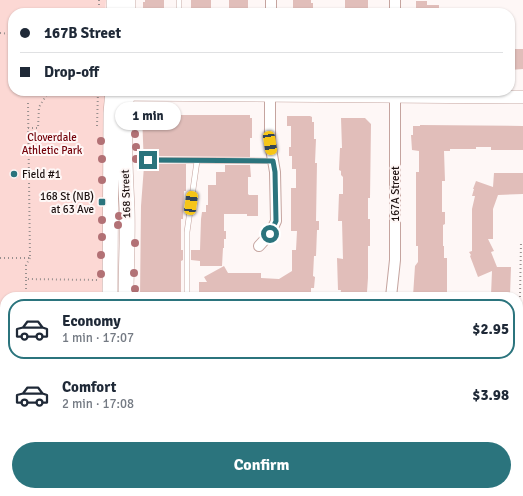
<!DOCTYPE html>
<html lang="en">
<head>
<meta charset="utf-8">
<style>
  :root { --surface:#fff; --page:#f2f2f3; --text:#1f2937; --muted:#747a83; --line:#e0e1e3; --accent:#2b747d }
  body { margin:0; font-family:Signika,sans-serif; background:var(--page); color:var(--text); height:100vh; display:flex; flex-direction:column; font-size:15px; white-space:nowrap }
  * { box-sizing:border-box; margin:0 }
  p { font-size:13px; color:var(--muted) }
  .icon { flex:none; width:22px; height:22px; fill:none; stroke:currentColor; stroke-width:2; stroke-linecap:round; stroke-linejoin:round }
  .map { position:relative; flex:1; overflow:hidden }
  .sheet { position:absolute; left:0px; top:292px; width:523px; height:204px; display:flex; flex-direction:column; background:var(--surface); border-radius:16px 16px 0 0; box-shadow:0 1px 3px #0004 }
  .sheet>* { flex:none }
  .hud { position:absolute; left:8px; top:8px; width:507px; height:88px; border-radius:16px; box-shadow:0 1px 3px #0004; display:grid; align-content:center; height:88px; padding:0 12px; background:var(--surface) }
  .end { position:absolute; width:18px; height:18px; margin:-9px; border:5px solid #2b747d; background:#fff; box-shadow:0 0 0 2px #fff }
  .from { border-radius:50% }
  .bubble { position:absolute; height:28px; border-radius:14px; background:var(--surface); box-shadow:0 1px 3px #0004; font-size:13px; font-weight:700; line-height:28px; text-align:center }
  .car { position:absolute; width:12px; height:24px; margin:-12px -6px; border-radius:5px; box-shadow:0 0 3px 1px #0007; background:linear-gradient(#f5c518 24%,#345 0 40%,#f5c518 0 76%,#345 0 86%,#f5c518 0) }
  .hud b { display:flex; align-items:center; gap:14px; height:38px; font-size:15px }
  .hud b+b { border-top:1px solid var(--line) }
  .hud i { width:10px; height:10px; background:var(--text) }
  ul { padding:7px 0 0; list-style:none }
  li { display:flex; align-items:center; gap:12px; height:60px; margin:0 8px 6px; padding:0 4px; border:2px solid transparent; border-radius:16px }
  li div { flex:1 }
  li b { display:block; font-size:15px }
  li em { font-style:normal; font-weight:700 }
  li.selected { border-color:var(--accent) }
  li>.icon { width:36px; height:36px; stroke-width:1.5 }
  .button { display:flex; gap:8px; margin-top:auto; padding:8px 12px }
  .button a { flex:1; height:46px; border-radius:24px; background:var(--accent); color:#fff; font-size:16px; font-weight:700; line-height:46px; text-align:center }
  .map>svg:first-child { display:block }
  .built { fill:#fdebe9 }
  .green { fill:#fcd8d4 }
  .building { fill:#e1beba }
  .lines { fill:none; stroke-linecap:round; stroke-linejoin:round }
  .service-casing { stroke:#c5a49f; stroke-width:6 }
  .minor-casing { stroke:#c5a49f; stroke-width:12 }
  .tertiary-casing { stroke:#c5a49f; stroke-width:14 }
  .secondary-casing { stroke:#c5a49f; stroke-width:16 }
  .path { stroke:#988f8e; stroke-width:2; stroke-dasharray:1 3; stroke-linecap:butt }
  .service { stroke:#fff; stroke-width:5 }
  .minor { stroke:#fff; stroke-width:10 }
  .tertiary { stroke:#fff; stroke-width:13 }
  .secondary { stroke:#fff; stroke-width:15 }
  .tree { fill:#b27175 }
  .route { stroke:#2b747d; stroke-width:5 }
  .poi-dot { fill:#2b747d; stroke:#fef7f6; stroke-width:1.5 }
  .labels { text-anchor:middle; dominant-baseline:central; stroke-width:4; stroke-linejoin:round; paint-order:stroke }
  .park-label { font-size:11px; fill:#74030b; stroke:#fef7f6 }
  .poi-label { font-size:11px; fill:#1d1110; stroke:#fef7f6; text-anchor:start }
  .street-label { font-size:11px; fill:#1d1110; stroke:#fef7f6 }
</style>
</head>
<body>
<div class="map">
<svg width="523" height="496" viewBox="0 0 523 496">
  <rect width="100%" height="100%" fill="#fef7f6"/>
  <path class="built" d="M139 491H261V496L148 494Z"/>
  <path class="green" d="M0 0H106L105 13H13V91H105L103 297H5V491H97L94 493H0Z"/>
  <path class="building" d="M145 0H164V13H143V2H145Z
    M191 0H211V13H191Z
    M229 0H248V13H231V9H229Z
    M293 0H311V3H313V13L293 12Z
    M345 0H368V13H345Z
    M416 1H427V5H439V13H417L416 12Z
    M510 49H523V69L510 70Z
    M142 115H250V118H252V138H250V157L148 156 144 158V162L148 164H186V191H184L183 219H181V250H183V260L181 261V297H140L141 206 144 166Z
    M287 116H310L312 117V122H314V139H316L315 163H317L316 221H319V230H317L316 256H314L313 276 315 277 314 288H311V294L300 293 294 297 223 296 209 295V293L199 292V282H207L204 277 224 266 228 273H261V278L279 279 292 271V250H296L297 231H291V188H296V169H292V156H289V147H291V126H287Z
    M341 118H365L371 124 370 198H368V219H370V246H368V278L367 292 365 294V297H340L341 290H338L337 258 343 259 342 221H338L339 194H343V177L341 175V171L339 170 340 148H342Z
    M420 125 523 126V150H491V147H476V149H450V151H444L445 181H442V212H445V224L443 225V246H444V258H447V297H415L413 296 415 266 418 262V246H416V172H419V151L412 150 411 135H413V126H420Z
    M225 165H250L251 177H248V194L249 195H258V216H247V214H224V231H226V239H224V248H223L222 266H200V261L191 260V250H200L201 219 202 212H206V205H208V185H216V172H225Z
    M494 173H523V194L498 195 493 209V239H488L494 251 491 252 497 267H511L510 295H491L492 271 478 277 470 256 471 255 469 252 472 251V209L475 196H472L474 189H473L476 181 493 187Z"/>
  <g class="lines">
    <defs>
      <path id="service" d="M179 13V0
        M148 160 273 161
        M187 297V232L197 161"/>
      <path id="minor" d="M271 13V0
        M395 13V0
        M259 246 270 234 276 221 275 172 270 143V91
        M391 297 395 260V91
        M518 433 519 361
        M518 483H523"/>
      <path id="tertiary" d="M117 94 523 97"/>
      <path id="secondary" d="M114 13V0
        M128 13V0
        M110 297 111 113 113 91
        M126 297C126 267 128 237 127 208 125 169 123 130 127 91
        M111 496V491
        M124 496V491"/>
    </defs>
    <use href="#service" class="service-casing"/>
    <use href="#minor" class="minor-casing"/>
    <use href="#tertiary" class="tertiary-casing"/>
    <use href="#secondary" class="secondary-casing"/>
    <path class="path" d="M99 13V0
      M0 33 13 34
      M97 126 98 91
      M28 128H38L39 107 49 91
      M0 258H30L28 103
      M30 258 26 265V279L98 280
      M26 297V279
      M519 353 521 242
      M0 481H5
      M96 491V496"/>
    <use href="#service" class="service"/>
    <use href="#minor" class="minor"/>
    <use href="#tertiary" class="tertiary"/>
    <use href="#secondary" class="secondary"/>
  </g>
  <g class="tree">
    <circle cx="135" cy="134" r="4"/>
    <circle cx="101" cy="141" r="4"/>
    <circle cx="136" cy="147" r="4"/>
    <circle cx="102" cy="159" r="4"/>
    <circle cx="136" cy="159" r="4"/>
    <circle cx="102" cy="180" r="4"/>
    <circle cx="119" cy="216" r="4"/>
    <circle cx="102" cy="220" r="4"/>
    <circle cx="118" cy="225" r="4"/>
    <circle cx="102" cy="237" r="4"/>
    <circle cx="135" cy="243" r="4"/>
    <circle cx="101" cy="255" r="4"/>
    <circle cx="134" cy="273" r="4"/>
    <circle cx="101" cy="274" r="4"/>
    <circle cx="135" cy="289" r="4"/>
  </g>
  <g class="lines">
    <path class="route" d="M148 160 273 161 275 172 276 221 270 234"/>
  </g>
  <g class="poi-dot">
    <circle cx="14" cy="174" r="4"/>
    <rect x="98" y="198" width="8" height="8" rx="2"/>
  </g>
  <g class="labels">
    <g class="park-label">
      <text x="52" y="137">Cloverdale<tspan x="52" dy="13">Athletic Park</tspan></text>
    </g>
    <g class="poi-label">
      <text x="22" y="174">Field #1</text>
      <text x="94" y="196" text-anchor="end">168 St (NB)<tspan x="94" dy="13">at 63 Ave</tspan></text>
    </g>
    <g class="street-label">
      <text transform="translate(126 194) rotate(-92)">168 Street</text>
      <text transform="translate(395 194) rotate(-90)">167A Street</text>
    </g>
  </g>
</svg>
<i class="end from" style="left:270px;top:234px"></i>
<i class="end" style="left:148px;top:160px"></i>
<div class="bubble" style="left:115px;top:102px;width:66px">1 min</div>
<i class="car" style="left:270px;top:143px;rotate:171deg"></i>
<i class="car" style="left:191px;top:203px;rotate:8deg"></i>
<div class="hud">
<b><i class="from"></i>167B Street</b>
<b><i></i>Drop-off</b>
</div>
<section class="sheet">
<ul>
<li class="selected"><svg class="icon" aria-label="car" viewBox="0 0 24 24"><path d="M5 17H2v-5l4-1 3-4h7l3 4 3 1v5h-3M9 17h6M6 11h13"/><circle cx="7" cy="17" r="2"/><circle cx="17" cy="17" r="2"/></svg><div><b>Economy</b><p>1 min · 17:07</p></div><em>$2.95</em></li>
<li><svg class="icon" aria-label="car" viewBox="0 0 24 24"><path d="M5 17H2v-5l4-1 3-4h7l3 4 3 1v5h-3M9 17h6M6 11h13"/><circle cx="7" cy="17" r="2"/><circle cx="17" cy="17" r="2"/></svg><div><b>Comfort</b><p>2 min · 17:08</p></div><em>$3.98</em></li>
</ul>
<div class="button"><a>Confirm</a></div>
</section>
</div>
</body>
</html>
